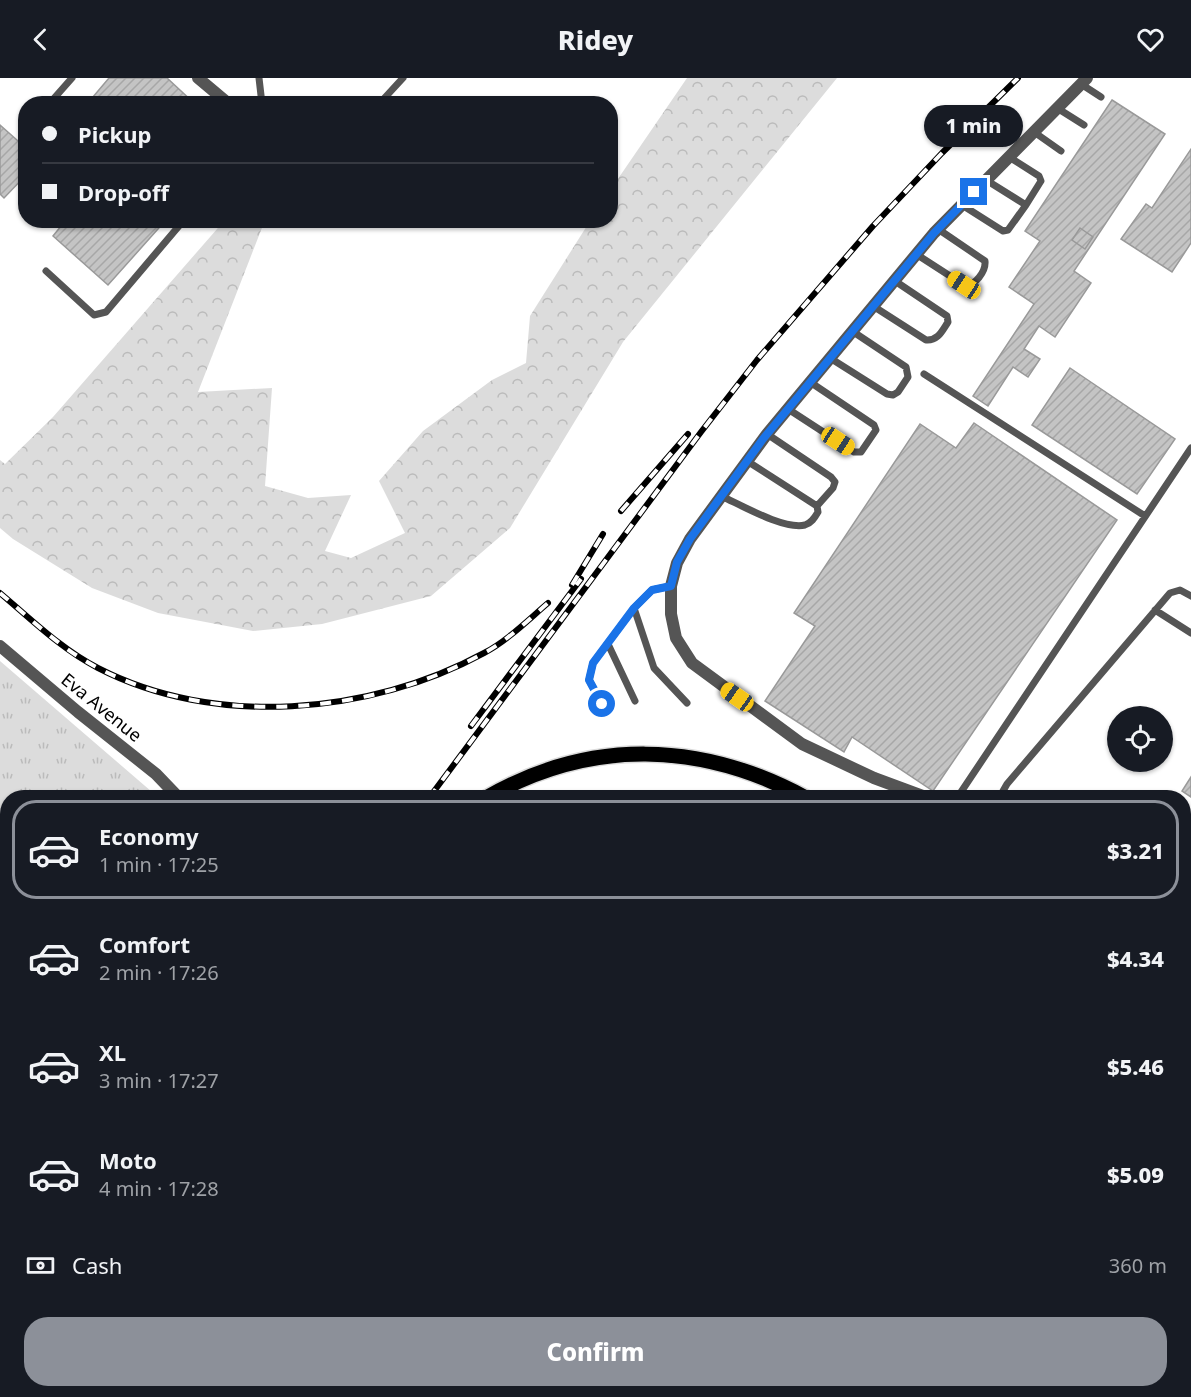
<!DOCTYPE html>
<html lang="en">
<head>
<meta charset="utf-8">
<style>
  :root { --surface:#171b24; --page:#242831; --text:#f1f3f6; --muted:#9ea1a6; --line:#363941; --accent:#8c9099 }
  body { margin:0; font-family:"Noto Sans",sans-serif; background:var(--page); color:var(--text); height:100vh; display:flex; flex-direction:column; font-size:22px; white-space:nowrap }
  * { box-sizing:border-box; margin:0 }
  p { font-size:20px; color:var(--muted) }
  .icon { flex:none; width:33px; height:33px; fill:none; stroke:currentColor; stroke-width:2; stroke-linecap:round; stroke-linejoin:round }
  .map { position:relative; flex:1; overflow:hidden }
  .drawer { position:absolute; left:0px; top:712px; width:1191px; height:608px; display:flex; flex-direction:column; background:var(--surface); border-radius:24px 24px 0 0; box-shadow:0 2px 4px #0004 }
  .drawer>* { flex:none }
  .guide { position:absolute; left:18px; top:18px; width:600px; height:132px; border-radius:24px; box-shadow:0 2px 4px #0004; display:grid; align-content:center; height:132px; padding:0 24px; background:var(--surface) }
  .tools { position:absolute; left:1107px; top:628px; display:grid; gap:12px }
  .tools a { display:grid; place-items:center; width:66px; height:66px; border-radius:50%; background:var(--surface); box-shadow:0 2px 4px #0004; font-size:30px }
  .end { position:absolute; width:27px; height:27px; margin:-14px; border:8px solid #1a73e8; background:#fff; box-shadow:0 0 0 3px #fff }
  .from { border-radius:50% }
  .bubble { position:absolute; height:42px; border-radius:21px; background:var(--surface); box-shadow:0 2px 4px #0004; font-size:20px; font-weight:800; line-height:42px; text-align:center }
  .car { position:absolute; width:18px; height:36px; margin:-18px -9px; border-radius:8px; box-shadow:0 0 4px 2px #0007; background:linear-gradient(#f5c518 24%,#345 0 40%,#f5c518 0 76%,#345 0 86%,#f5c518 0) }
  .guide b { display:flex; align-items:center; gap:21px; height:57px; font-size:22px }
  .guide b+b { border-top:2px solid var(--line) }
  .guide i { width:15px; height:15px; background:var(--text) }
  ul { padding:10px 0 0; list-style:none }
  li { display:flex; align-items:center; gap:18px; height:99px; margin:0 12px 9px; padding:0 12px; border:3px solid transparent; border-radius:24px }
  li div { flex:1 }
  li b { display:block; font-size:22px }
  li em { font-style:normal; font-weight:800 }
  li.on { border-color:var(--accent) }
  li>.icon { width:54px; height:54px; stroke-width:1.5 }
  .pay { display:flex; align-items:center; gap:15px; height:66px; padding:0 24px; font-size:22px }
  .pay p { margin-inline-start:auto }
  .button { display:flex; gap:12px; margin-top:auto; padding:12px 24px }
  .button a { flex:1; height:69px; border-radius:24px; background:var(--accent); color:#fff; font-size:24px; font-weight:800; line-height:69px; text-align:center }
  header { display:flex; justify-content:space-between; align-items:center; height:78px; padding:0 24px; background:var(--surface); font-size:27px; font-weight:800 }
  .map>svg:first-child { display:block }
  .grass { fill:url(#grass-tufts) }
  .forest { fill:url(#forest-crowns) }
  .building { fill:url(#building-hatch); stroke:#999; stroke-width:1.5 }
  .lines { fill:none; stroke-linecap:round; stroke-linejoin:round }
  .primary-casing { stroke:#dbdbdb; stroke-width:18 }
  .service { stroke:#555; stroke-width:7 }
  .minor { stroke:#555; stroke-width:12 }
  .primary { stroke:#000; stroke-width:15 }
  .rail-casing { stroke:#000; stroke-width:6 }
  .rail { stroke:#fff; stroke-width:4; stroke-dasharray:11; stroke-linecap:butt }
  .path-bridge { stroke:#777; stroke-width:2; stroke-dasharray:1.5 3; stroke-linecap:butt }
  .route { stroke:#1a73e8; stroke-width:8 }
  .labels { text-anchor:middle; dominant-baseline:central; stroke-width:6; stroke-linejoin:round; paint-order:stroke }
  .street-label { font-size:18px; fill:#000; stroke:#fff }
</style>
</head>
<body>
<header><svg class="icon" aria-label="back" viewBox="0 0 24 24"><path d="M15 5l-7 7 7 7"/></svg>Ridey<svg class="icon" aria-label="heart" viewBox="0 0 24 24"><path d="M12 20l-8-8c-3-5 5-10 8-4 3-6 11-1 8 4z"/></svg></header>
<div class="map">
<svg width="1191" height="1319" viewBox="0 0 1191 1319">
  <defs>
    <pattern id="grass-tufts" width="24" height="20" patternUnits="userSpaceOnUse" patternTransform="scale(1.5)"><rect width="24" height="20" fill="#dcdcdc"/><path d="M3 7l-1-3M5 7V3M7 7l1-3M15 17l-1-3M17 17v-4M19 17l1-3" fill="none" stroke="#bbb"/></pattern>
    <pattern id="forest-crowns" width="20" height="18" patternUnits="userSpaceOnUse" patternTransform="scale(1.5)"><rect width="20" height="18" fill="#dcdcdc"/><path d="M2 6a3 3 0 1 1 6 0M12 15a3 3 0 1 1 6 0" fill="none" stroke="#bbb"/></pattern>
    <pattern id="building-hatch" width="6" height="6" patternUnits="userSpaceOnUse" patternTransform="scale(1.5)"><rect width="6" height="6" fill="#c4c4c4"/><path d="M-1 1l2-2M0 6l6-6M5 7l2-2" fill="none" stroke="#a7a7a7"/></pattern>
  </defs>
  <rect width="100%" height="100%" fill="#fff"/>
  <path class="grass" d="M0 583 159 720H8V975L0 979Z
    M7 1186V1252L0 1262V1194Z
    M576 1312 646 1313 656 1319H576Z
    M79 1313H106L99 1319H74Z
    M118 1313H190V1318L161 1316 160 1319H111Z
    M198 1313H325V1319H199Z
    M350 1313H569V1319H353Z"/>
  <path class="forest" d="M687 0H837L623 264 510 450 431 518 322 546 253 553 158 535 92 510 13 461 0 450V382L5 386 53 339 224 143 265 142 198 314 272 310 265 408 308 420 351 417 325 473 351 480 405 455 379 403 423 353 492 302 526 285 530 238 590 143 610 142 611 111Z"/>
  <path class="building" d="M109 0H167L195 26H87Z
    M1112 22 1165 56 1074 193 1091 205 1055 259 1039 248 1024 271 1040 281 1028 299 1013 289 988 328 973 318 1034 226 1009 209 1040 163 1025 153Z
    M0 47 26 70V97L4 120 0 116Z
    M1191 71V165L1172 194 1121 161 1146 126 1152 130Z
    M66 142H166L108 207 53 158Z
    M1080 150 1093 159 1085 171 1072 162Z
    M1070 290 1175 361 1137 416 1032 347Z
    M974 345 1117 442 933 713 852 659 844 674 765 623 815 548 794 535 920 346 956 370Z
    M1191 699V719L1182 713Z
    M1184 1099 1191 1103V1304L1184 1299Z
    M799 1312H887L883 1319H795Z
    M971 1312H1130L1140 1319H966Z"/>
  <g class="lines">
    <defs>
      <path id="primary" d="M486 720C590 660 701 663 806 720
        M1184 969 1191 974"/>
    </defs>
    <use href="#primary" class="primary-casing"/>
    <path class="service" d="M259 0 262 26
      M1081 6 1101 19
      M49 26 72 0
      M379 26 403 0
      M1057 30 1084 47
      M1034 54 1061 73
      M1009 79 1039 98 1041 103 1026 127
      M962 127 1003 153 1008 152 1026 127 986 102
      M916 176 964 207C975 209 986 193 985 183L938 151
      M46 193 94 237 106 234 184 142
      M873 228 926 262C938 263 942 253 948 244L947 238 895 203
      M830 280 887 316 893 317 898 314 908 299 906 289 852 253
      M924 296 1145 438
      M788 331 854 374H861L876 352 874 347 810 304
      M767 356 831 399 835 404 833 410 817 428
      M721 418C741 427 784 452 805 447 812 445 815 439 818 434L817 428 747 383
      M634 530 654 590 687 625
      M1155 532 1191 555
      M608 566 635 623
      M602 626 589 602 593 585 634 530 652 512 671 508
      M957 720 1191 370
      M999 720 1007 706 1170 515 1180 512 1191 518
      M0 1099 8 1094
      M195 1312 196 1319
      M345 1312 349 1319
      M675 1312 677 1319
      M1171 1312 1181 1319
      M103 1319 110 1312
      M573 1319 574 1312
      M930 1319 932 1312"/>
    <path class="minor" d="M198 0 229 26
      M0 568 78 634 156 696 179 720
      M928 720 874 700 802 666 692 585 676 560 671 536V508L677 485 690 461 767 356 934 155 1087 0
      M1184 923 1191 929
      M47 1319 52 1312"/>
    <use href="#primary" class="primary"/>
    <defs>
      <path id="rail" d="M621 433 688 356
        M572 507 603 456
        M0 515C31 541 61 571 98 590 214 650 370 637 484 575 507 563 528 542 548 525
        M471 648 581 501
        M429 720 701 354 757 282 873 148 942 75 1018 0
        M0 1133 8 1130
        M0 1303 8 1293"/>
    </defs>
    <use href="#rail" class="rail-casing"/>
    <use href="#rail" class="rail"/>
    <path class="path-bridge" d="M1184 983 1191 972"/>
  </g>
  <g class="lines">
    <path class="route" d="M602 626 589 602 593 585 634 530 652 512 671 508 677 484 690 461 763 361 934 155 974 114"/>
  </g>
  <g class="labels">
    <g class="street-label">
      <text transform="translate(102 629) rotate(39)">Eva Avenue</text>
    </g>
  </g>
</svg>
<div class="tools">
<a><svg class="icon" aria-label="locate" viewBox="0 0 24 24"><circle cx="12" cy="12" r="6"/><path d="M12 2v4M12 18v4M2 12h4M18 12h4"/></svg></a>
</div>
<i class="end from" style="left:602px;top:626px"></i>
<i class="end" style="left:974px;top:114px"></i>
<div class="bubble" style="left:924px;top:27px;width:99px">1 min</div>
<i class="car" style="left:964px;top:207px;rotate:303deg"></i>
<i class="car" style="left:838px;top:363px;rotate:123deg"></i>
<i class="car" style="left:737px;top:619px;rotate:305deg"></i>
<div class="guide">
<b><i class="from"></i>Pickup</b>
<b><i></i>Drop-off</b>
</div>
<section class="drawer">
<ul>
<li class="on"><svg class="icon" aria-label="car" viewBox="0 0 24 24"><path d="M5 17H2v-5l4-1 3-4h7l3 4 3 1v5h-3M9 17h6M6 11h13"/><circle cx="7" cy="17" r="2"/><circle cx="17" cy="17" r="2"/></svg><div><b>Economy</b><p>1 min · 17:25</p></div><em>$3.21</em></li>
<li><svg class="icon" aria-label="car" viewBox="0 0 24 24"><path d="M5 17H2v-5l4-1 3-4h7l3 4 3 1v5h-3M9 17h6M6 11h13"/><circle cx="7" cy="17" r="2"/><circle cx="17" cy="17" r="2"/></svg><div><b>Comfort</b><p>2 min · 17:26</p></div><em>$4.34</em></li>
<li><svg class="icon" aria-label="car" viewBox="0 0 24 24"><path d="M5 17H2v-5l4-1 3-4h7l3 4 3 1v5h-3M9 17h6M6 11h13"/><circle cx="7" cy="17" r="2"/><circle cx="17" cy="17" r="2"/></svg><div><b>XL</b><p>3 min · 17:27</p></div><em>$5.46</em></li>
<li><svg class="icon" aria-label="car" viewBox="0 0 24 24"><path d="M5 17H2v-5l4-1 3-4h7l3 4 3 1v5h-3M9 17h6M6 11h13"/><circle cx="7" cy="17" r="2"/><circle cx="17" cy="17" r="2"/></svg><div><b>Moto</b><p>4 min · 17:28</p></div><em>$5.09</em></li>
</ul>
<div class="pay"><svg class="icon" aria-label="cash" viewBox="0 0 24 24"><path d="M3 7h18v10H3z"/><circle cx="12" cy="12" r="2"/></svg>Cash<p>360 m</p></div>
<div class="button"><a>Confirm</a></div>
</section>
</div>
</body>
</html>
